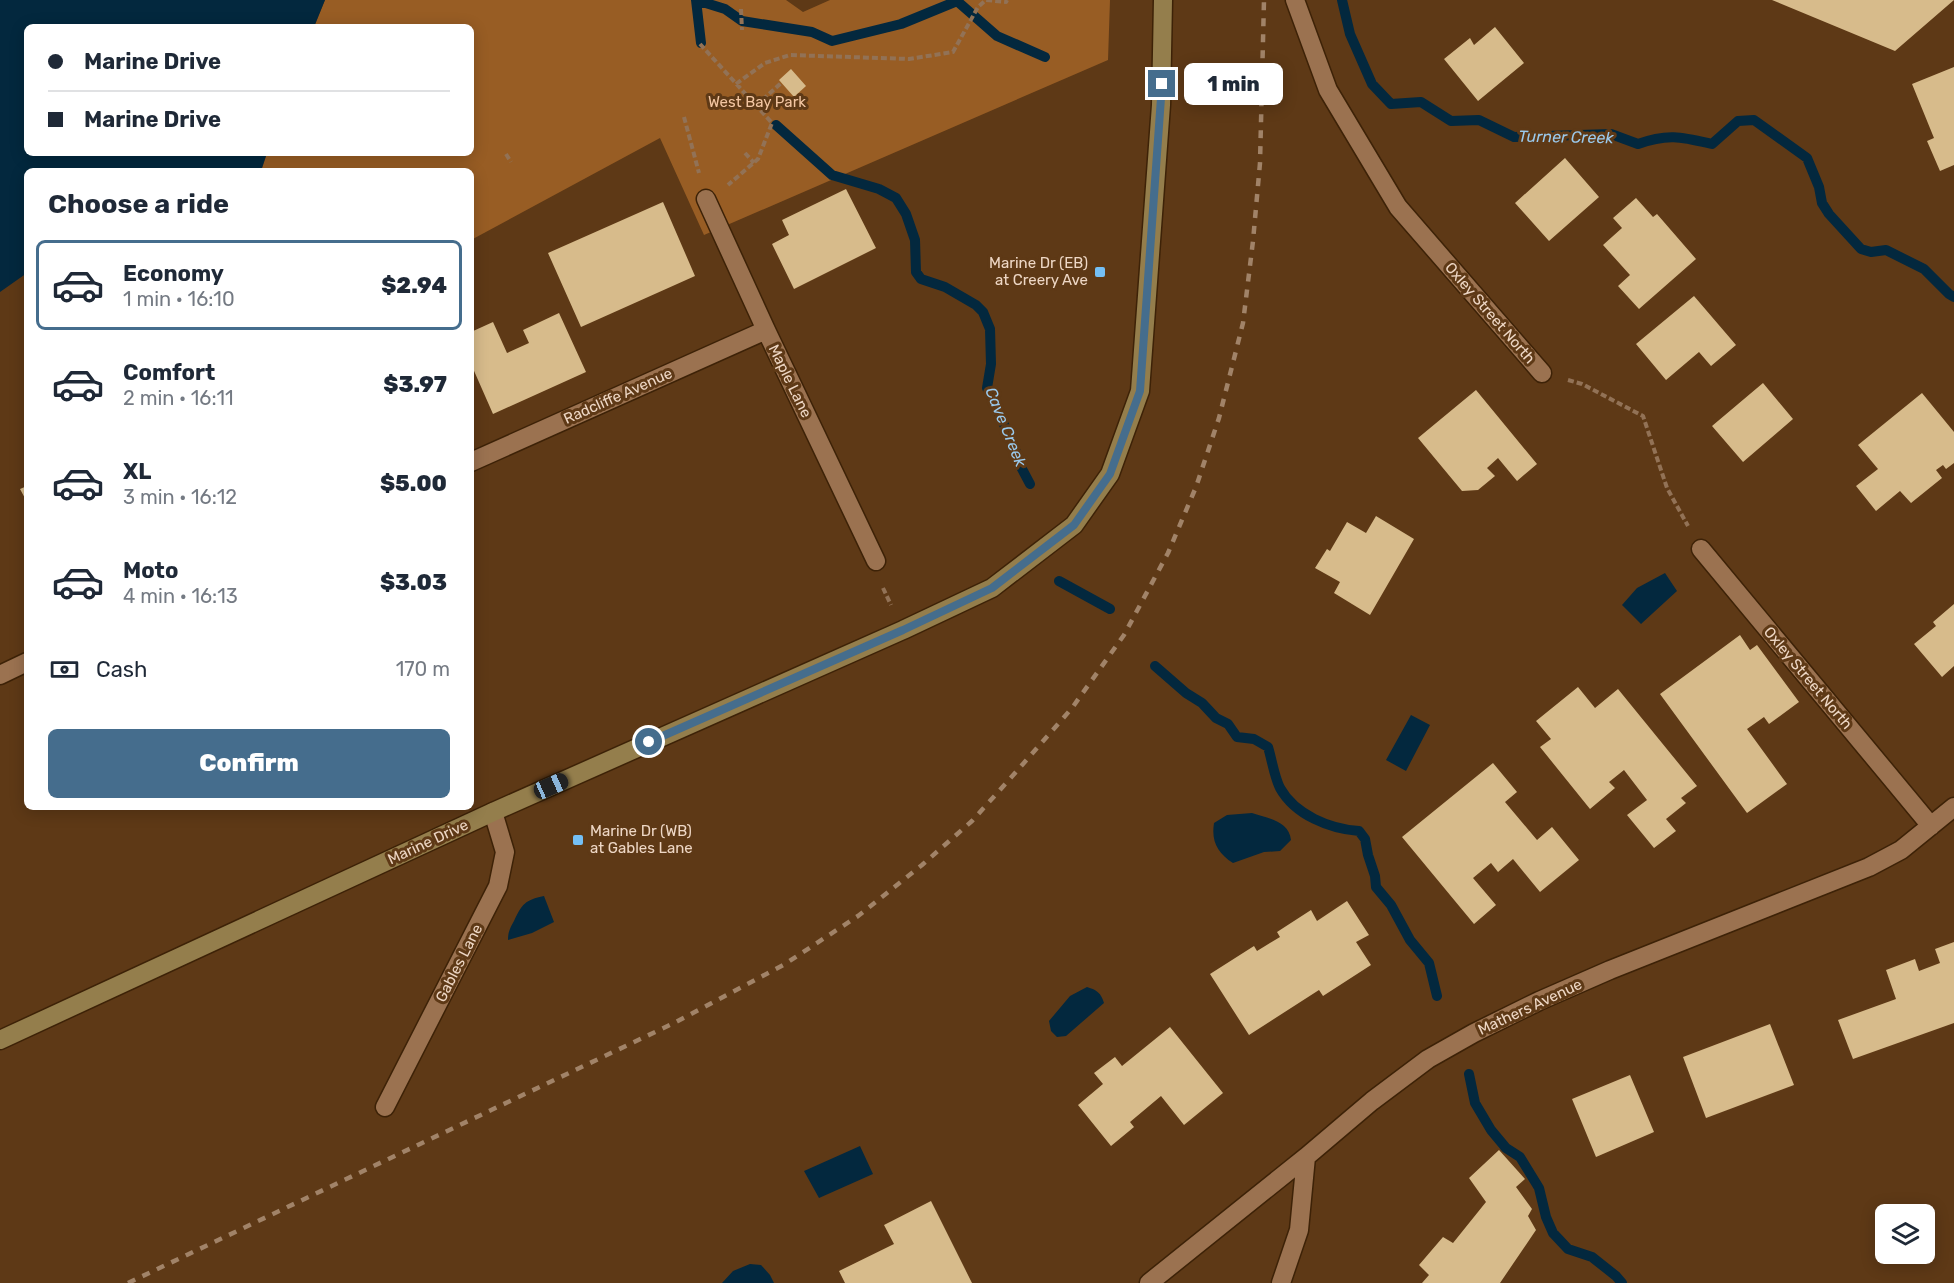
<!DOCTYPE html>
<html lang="en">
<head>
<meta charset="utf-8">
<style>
  :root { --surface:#fff; --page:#f6f6f7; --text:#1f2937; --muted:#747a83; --line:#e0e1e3; --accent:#456d8d }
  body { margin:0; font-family:Rubik,sans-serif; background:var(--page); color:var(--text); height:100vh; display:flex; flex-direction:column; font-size:22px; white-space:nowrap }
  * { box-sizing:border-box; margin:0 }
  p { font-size:20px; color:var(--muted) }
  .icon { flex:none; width:33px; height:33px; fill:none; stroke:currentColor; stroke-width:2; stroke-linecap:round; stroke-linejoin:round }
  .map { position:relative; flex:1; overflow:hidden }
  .drawer { position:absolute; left:24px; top:168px; width:450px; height:642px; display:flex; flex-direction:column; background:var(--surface); border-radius:9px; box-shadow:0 3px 15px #0003 }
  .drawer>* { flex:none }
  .hud { position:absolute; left:24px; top:24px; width:450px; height:132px; border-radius:9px; box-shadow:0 3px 15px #0003; display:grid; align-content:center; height:132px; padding:0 24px; background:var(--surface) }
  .fabs { position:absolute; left:1875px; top:1204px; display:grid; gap:12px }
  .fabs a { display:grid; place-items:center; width:60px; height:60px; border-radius:9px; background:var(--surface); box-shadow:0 3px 15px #0003; font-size:30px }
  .end { position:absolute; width:27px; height:27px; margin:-14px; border:8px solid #456d8d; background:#fff; box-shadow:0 0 0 3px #fff }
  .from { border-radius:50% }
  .bubble { position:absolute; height:42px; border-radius:9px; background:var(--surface); box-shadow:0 3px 15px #0003; font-size:20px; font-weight:800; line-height:42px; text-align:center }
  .car { position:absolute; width:18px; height:36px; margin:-18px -9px; border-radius:8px; box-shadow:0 0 4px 2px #0007; background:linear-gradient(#222 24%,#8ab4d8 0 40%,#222 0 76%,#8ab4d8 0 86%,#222 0) }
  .hud b { display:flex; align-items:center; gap:21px; height:57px; font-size:22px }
  .hud b+b { border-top:2px solid var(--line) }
  .hud i { width:15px; height:15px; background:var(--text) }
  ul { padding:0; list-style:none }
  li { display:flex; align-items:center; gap:18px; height:90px; margin:0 12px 9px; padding:0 12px; border:3px solid transparent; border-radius:9px }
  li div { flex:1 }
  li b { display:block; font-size:22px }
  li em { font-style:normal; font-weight:800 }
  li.active { border-color:var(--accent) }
  li>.icon { width:54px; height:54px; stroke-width:1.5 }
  h2 { padding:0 24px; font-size:27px; line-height:72px }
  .pay { display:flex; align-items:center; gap:15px; height:66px; padding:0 24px; font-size:22px }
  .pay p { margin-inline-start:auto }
  .action { display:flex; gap:12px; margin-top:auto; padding:12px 24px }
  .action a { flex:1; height:69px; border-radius:9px; background:var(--accent); color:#fff; font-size:24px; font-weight:800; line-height:69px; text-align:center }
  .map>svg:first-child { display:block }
  .green { fill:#985d24 }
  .water { fill:#03283e }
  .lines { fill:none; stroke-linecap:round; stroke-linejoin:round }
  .stream { stroke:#03283e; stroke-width:10 }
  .building { fill:#d7bb8b }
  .street-casing { stroke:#3d2207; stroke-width:21 }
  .secondary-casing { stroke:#3d2207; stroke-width:21 }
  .path { stroke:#927256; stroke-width:4; stroke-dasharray:6 3; stroke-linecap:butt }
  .street { stroke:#9b7250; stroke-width:18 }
  .secondary { stroke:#947e4c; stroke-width:18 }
  .rail { stroke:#a18368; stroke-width:4.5; stroke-dasharray:8 8; stroke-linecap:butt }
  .route { stroke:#456d8d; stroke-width:8 }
  .poi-dot { fill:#74c0f6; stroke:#5e3916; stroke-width:2 }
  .labels { text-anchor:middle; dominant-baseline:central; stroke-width:6; stroke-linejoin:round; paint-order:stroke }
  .park-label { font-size:15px; fill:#f3c6a2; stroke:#5e3916 }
  .poi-label { font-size:15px; fill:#eed7c5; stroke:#5e3916; text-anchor:end }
  .street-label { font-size:15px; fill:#eed7c5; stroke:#5e3916 }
  .water-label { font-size:16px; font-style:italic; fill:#9bcaed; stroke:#5e3916 }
</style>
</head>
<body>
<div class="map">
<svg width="1954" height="1283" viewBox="0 0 1954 1283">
  <rect width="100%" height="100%" fill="#5e3916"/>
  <path class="green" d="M325 0H786L803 12 830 0H1110L1108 60 704 235 660 138 471 240V171H261L267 153H471V27H314Z"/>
  <path class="water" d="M0 0H325L314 27H27V153H267L261 171H27V273L0 292Z
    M1665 573 1677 591 1641 624 1622 605 1637 588Z
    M1411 715 1430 725 1406 771 1386 760Z
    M1252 813C1267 818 1289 821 1291 840L1280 851 1264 852 1233 863C1218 853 1211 842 1214 823L1227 815Z
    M544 896 554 922 532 933 508 940C508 932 510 928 514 921 522 904 525 900 544 896Z
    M1087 987C1097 990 1101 993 1104 1003L1066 1036 1057 1037 1051 1031 1049 1021 1070 996Z
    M860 1146 873 1174 819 1198 804 1171Z
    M750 1264 761 1265 770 1275 774 1283H722L733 1271Z"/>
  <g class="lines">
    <path class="stream" d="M696 0 725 9 742 21 812 32 832 41 901 24 957 1 997 36 1045 57
      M696 0 701 43
      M1342 0 1350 34 1372 84 1391 104 1421 102 1451 121 1479 120 1514 137 1611 134 1638 144C1668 133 1682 137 1712 144L1738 121 1754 120 1807 158 1819 187 1822 203 1829 214 1861 249 1871 252 1886 250 1924 269 1949 294 1954 297
      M776 125 832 175 879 189 896 198 906 214 915 240 916 272 921 279 945 287 976 305 983 312 990 329 991 364 987 388 1013 444 1021 467 1030 484
      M1059 581 1110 609
      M1155 666 1186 693 1202 703 1216 718 1228 724 1237 737 1254 739 1268 747C1272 760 1274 776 1280 788 1295 815 1330 829 1359 831L1365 839 1368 855 1375 876 1376 887 1391 905 1410 940 1429 963 1437 996
      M1469 1074 1475 1103 1491 1130 1506 1148 1520 1157 1539 1188 1546 1217 1553 1233 1568 1249 1592 1257 1616 1276 1622 1283"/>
  </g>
  <path class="building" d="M1772 0H1954L1895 51Z
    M1495 27 1524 63 1478 101 1444 59 1470 38 1474 45Z
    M1954 67V165L1940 171 1927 141 1934 138 1912 84Z
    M791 69 806 86 794 97 779 80Z
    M1565 158 1599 197 1549 241 1515 203Z
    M846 189 876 248 794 289 772 244 789 235 782 220Z
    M1636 198 1653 217 1657 214 1696 259 1639 309 1618 286 1630 275 1603 245 1622 228 1613 218Z
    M663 202 695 276 581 327 548 253Z
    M1694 296 1736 345 1711 366 1699 352 1666 380 1636 344Z
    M559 313 586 372 493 414 471 364V332L493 322 507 353 529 343 523 330Z
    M1763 383 1793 419 1743 462 1712 426Z
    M1476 390 1537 464 1517 481 1498 458 1487 468 1495 476 1478 490 1462 491 1418 438Z
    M1922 393 1954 432V463L1946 469 1943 465 1936 470 1942 478 1911 503 1900 491 1876 511 1856 486 1878 469 1858 445Z
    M27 486V502L20 489Z
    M1376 516 1414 539 1370 615 1334 593 1340 582 1315 568 1327 549 1330 551 1347 522 1366 533Z
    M1954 604V666L1942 677 1914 644 1936 626 1933 622Z
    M1740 635 1750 650 1757 645 1799 702 1769 724 1764 717 1747 729 1787 784 1747 813 1660 694Z
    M1578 687 1595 708 1618 689 1697 786 1681 798 1686 803 1666 819 1676 831 1654 848 1627 815 1647 800 1624 770 1609 782 1615 788 1590 809 1540 747 1551 739 1536 721Z
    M1493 763 1517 792 1505 802 1537 840 1552 827 1579 860 1540 892 1513 859 1498 872 1491 863 1473 878 1496 905 1474 924 1402 837Z
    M1347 901 1369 935 1356 942 1371 965 1323 996 1319 990 1249 1035 1210 974 1254 946 1257 951 1280 937 1277 932 1311 910 1317 921Z
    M1954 942V1023L1853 1059 1838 1020 1896 999 1886 970 1915 959 1919 971 1940 963 1935 949Z
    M1770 1024 1794 1085 1706 1118 1683 1057Z
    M1170 1027 1223 1093 1184 1125 1161 1096 1130 1122 1134 1127 1111 1146 1078 1105 1103 1084 1094 1073 1115 1057 1122 1066Z
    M1630 1075 1654 1132 1596 1157 1572 1099Z
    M1499 1150 1525 1179 1516 1187 1532 1209 1528 1216 1536 1230 1500 1283H1422L1429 1275 1419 1265 1443 1237 1453 1243 1486 1202 1469 1178Z
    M931 1201 972 1283H845L839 1271 894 1244 884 1225Z"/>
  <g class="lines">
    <defs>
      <path id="street" d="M1295 0 1328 90 1398 207 1542 373
        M706 199 766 330 876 561
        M471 462 766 330
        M1701 549 1931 826
        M0 675 27 662
        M385 1107 498 886 505 852 493 812
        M1149 1283 1306 1157 1372 1101 1428 1059 1474 1033 1539 1001 1610 970 1869 867 1901 850 1954 807
        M1281 1283 1299 1230 1306 1157"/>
      <path id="secondary" d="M0 1040 493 812 903 630 992 588 1074 525 1110 474 1140 391 1161 105 1163 0"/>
    </defs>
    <use href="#street" class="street-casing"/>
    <use href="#secondary" class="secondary-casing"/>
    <path class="path" d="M741 9 742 30
      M700 44 772 123 758 159 728 185
      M736 84 765 63 790 55 909 59 953 52 978 7 986 0 1006 2 1007 0
      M756 106 781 83
      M684 117 699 173
      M745 153 754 163
      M506 154 511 162
      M1568 380 1582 384 1643 416 1667 488 1688 526
      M883 588 891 605"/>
    <use href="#street" class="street"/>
    <use href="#secondary" class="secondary"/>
    <path class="rail" d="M128 1283 674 1023 785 964 858 916 922 865 972 821 1016 772 1072 708 1124 635 1168 553 1196 487 1219 418 1243 323 1253 241 1260 163 1264 0"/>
  </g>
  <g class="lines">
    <path class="route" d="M649 742 903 630 992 588 1074 525 1110 474 1140 391 1162 84"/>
  </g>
  <g class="poi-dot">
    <rect x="1094" y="266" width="12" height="12" rx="3"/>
    <rect x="572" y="834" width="12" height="12" rx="3"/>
  </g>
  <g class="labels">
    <g class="park-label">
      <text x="757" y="102">West Bay Park</text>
    </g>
    <g class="poi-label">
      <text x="1088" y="263">Marine Dr (EB)<tspan x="1088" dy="17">at Creery Ave</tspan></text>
      <text x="590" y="831" text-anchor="start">Marine Dr (WB)<tspan x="590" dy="17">at Gables Lane</tspan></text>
    </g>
    <g class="street-label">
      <text transform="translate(1490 313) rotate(49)">Oxley Street North</text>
      <text transform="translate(790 381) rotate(64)">Maple Lane</text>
      <text transform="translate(618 396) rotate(-24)">Radcliffe Avenue</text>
      <text transform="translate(1808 678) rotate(50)">Oxley Street North</text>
      <text transform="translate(428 842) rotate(-25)">Marine Drive</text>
      <text transform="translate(459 963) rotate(-63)">Gables Lane</text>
      <text transform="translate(1530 1007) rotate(-25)">Mathers Avenue</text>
    </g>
    <g class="water-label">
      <text transform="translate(1566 137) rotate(1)">Turner Creek</text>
      <text transform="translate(1006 427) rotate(68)">Cave Creek</text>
    </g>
  </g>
</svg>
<div class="fabs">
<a><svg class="icon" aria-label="layers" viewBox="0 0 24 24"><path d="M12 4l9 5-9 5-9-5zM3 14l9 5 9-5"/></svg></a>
</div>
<i class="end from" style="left:649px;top:742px"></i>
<i class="end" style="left:1162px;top:84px"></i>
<div class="bubble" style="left:1184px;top:63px;width:99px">1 min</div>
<i class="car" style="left:551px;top:786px;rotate:66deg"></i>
<div class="hud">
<b><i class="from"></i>Marine Drive</b>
<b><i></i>Marine Drive</b>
</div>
<section class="drawer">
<h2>Choose a ride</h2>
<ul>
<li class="active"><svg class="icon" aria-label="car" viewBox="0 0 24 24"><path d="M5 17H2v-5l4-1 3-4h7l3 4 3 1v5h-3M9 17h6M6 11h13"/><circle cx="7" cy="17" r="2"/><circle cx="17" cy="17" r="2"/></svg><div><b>Economy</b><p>1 min · 16:10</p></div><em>$2.94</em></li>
<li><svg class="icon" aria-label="car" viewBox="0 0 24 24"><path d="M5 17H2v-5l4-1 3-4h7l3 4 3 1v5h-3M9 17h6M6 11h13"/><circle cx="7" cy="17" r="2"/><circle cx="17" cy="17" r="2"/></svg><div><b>Comfort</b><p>2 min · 16:11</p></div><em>$3.97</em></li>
<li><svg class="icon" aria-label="car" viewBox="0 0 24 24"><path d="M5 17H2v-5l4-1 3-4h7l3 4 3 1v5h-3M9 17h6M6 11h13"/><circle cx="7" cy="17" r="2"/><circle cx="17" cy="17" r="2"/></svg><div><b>XL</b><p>3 min · 16:12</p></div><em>$5.00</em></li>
<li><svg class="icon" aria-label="car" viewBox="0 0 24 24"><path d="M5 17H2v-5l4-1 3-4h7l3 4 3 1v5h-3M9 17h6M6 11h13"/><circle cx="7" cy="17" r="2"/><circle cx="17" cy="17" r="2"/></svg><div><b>Moto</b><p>4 min · 16:13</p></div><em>$3.03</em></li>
</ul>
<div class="pay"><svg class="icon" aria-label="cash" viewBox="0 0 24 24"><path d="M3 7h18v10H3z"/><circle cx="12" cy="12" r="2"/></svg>Cash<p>170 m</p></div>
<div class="action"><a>Confirm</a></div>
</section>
</div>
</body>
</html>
